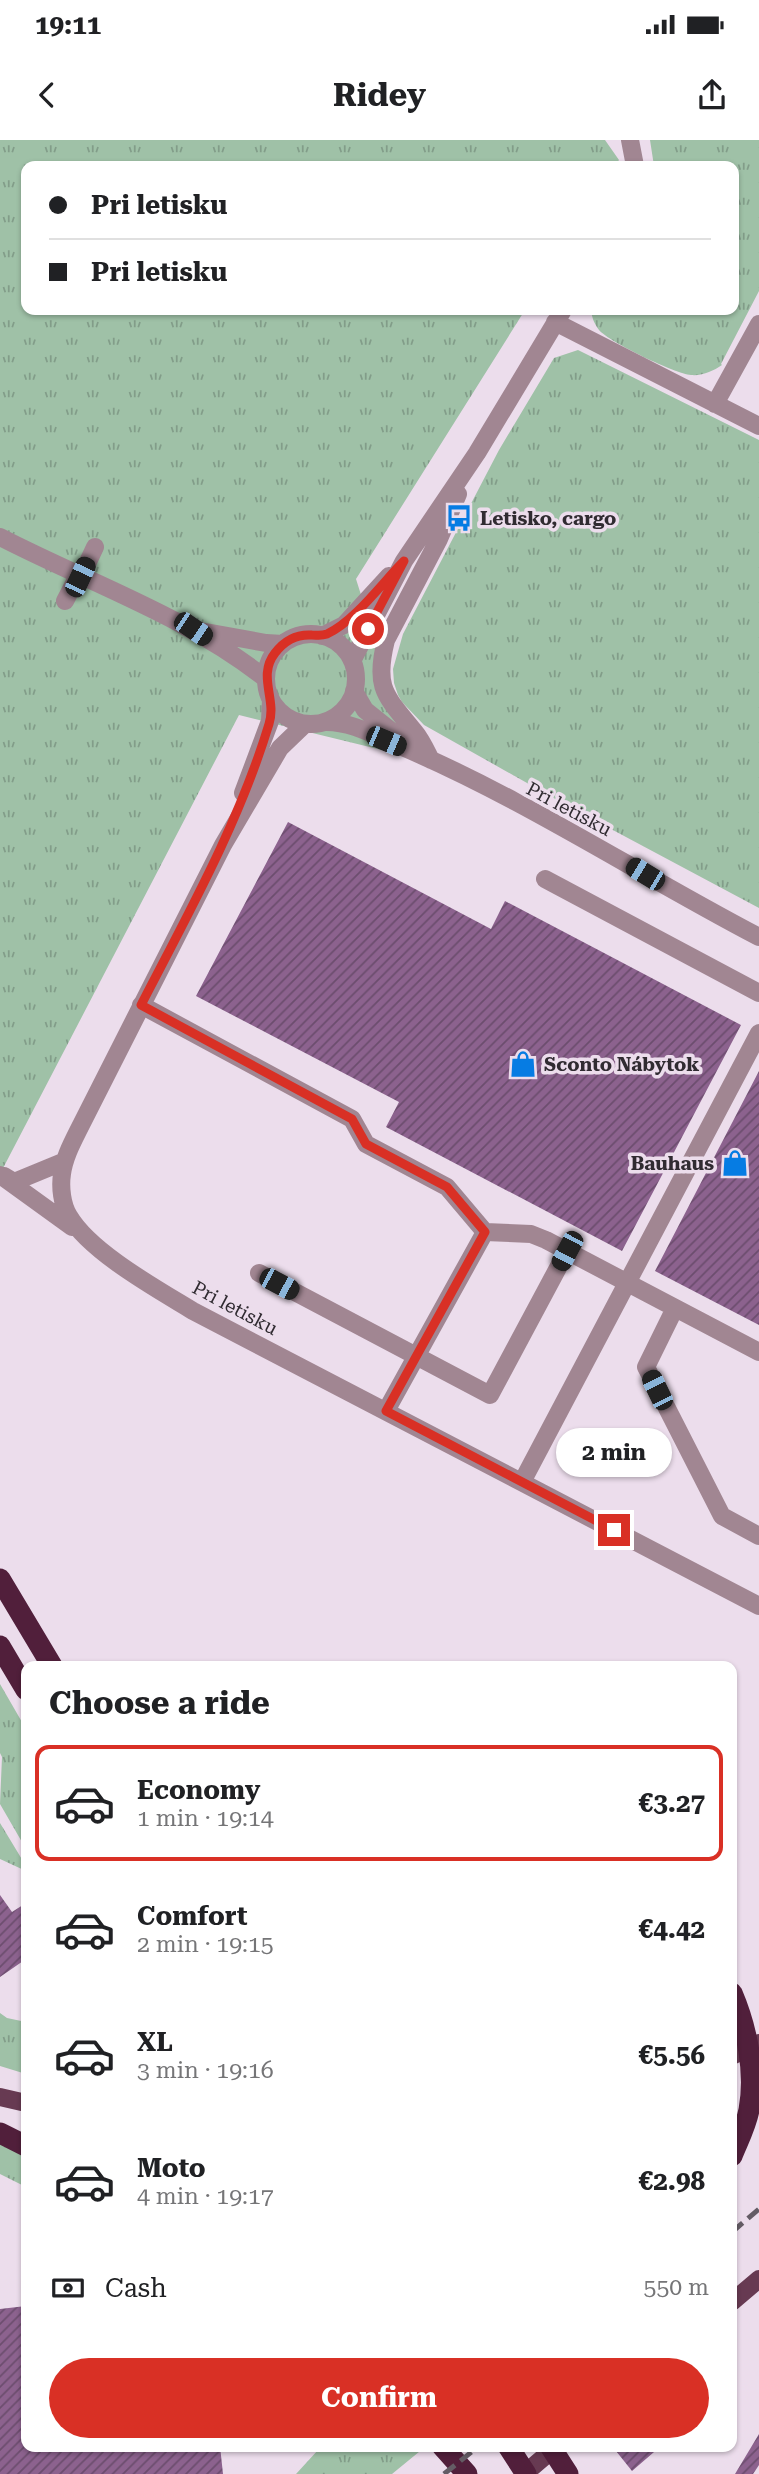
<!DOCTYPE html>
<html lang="en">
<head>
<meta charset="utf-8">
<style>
  :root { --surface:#fff; --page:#f6f6f6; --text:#202124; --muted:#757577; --line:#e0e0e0; --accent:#d93025 }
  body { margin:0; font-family:"Roboto Serif",serif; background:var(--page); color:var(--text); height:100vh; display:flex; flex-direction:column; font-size:26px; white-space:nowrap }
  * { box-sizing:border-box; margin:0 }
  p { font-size:23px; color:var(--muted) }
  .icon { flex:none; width:38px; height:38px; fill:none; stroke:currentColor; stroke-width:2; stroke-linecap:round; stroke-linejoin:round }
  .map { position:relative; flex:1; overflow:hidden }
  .drawer { position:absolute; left:21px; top:1521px; width:716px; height:791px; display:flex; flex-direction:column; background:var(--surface); border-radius:14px; box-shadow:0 2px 5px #0004 }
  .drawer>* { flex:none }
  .hud { position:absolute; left:21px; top:21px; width:718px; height:154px; border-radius:14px; box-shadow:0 2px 5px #0004; display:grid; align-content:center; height:154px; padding:0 28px; background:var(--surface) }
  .end { position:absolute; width:32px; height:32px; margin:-16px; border:9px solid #d93025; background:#fff; box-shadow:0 0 0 4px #fff }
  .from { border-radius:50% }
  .bubble { position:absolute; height:49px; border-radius:24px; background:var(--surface); box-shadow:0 2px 5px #0004; font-size:23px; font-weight:700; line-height:49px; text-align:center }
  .car { position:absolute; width:21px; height:42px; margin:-21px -10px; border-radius:9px; box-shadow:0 0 5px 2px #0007; background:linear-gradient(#222 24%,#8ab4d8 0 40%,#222 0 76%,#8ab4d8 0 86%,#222 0) }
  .hud b { display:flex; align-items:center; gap:24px; height:66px; font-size:26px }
  .hud b+b { border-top:2px solid var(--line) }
  .hud i { width:18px; height:18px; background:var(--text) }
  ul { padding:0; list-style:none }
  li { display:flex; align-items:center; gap:21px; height:116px; margin:0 14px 10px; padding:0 14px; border:4px solid transparent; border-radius:14px }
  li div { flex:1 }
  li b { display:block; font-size:26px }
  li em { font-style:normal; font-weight:700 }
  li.current { border-color:var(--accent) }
  li>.icon { width:63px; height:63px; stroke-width:1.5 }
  h2 { padding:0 28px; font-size:32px; line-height:84px }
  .pay { display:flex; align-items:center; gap:18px; height:77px; padding:0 28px; font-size:26px }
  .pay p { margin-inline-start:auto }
  .cta { display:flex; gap:14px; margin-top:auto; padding:14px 28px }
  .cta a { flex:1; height:80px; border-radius:42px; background:var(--accent); color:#fff; font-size:28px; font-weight:700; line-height:80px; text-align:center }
  .status { display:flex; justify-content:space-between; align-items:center; height:49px; padding:0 35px; background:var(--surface); direction:ltr }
  .status svg { height:19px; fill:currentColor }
  header { display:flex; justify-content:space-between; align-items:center; height:91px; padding:0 28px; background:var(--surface); font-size:32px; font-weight:700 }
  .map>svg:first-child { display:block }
  .grass { fill:url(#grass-tufts) }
  .building { fill:url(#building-hatch) }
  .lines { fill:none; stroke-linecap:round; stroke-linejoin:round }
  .minor { stroke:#a18692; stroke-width:18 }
  .major { stroke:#673a52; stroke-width:18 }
  .highway { stroke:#511f3b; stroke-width:21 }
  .rail { stroke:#645c65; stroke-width:5; stroke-dasharray:14 7; stroke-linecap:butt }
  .route { stroke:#d93025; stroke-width:9 }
  .labels { text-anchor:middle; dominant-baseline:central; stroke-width:7; stroke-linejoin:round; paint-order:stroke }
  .poi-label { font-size:19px; font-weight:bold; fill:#302b31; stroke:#ecddec; text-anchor:start }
  .street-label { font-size:19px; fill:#302b31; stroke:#ecddec }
</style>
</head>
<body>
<div class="status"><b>19:11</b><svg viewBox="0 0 49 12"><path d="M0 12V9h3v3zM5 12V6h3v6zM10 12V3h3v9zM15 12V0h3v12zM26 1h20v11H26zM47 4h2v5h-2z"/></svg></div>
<header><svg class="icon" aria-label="back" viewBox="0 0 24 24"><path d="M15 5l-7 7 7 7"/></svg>Ridey<svg class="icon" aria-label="share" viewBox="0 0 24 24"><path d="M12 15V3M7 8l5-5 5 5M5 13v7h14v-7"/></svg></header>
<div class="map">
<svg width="759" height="2334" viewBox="0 0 759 2334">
  <defs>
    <pattern id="grass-tufts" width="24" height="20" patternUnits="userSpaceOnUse" patternTransform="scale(1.75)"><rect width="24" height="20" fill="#9fc1a7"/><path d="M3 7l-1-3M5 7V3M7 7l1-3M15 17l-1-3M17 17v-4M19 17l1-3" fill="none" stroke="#829d89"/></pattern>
    <pattern id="building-hatch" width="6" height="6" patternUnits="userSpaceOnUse" patternTransform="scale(1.75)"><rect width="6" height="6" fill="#8c628e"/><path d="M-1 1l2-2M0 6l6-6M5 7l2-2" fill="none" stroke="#6c4d6e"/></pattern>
  </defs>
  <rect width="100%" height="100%" fill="#ecddec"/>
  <path class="grass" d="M0 0H605L619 20 615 26H26V170H525L356 439 391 550 427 621 239 575 0 1034Z
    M650 0H759V151L721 224 722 225C713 231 703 236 691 235 676 234 609 202 599 190 594 183 592 178 591 170H733V26H654Z
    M578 210 759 300V768L566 665 424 585 402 562 398 555 394 543 393 529 403 494 499 310 554 218Z
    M0 1544 26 1589V1709L0 1664 2 1617 0 1613Z
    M0 1683 26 1726V1731L0 1719Z
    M0 1873 7 1878 26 1882V1934L0 1926Z
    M0 2002 26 2016V2047L0 2034Z
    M315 2307H425L392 2334H296L318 2310Z"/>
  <path class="building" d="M288 682 491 789 505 761 741 885 622 1111 386 987 399 962 196 856Z
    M759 931V1185L655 1131Z
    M0 1755 12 1772 26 1763V1819L0 1837Z
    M26 2166V2306H220L223 2334H0V2169Z
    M759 2294V2325L753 2334H735Z
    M612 2306H661L632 2331Z"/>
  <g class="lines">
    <path class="minor" d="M630 0 635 26
      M555 182 759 286
      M715 264 759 184
      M0 397C89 443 187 476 266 539
      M81 437 95 407
      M65 461 78 436
      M200 491 266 503 283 504
      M266 539a45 45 0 1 1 90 0a45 45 0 1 1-90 0Z
      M322 496 344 485 389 436
      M352 521 404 421 477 313 563 170
      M354 551 365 570 405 602
      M324 582C351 581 376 596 400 606 523 658 640 735 759 797
      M305 584 280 608 223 705 79 989C72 1003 64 1018 62 1034 60 1047 62 1065 69 1076 90 1112 157 1149 193 1171L759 1466
      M431 620C426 610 421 599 414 591 385 555 374 548 386 500L439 399 458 354
      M243 653 270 581 271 560
      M545 739 759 853
      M141 865 352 979 366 1004 447 1047 485 1092 531 1094 546 1100 759 1212
      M0 1035 72 1087
      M4 1036 14 1042 65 1021
      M259 1133 490 1255 567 1111
      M675 1168 646 1227 722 1376 759 1396
      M386 1271 485 1092
      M522 1342 759 893"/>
    <path class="major" d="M732 1916 759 1903
      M0 1957 26 1963
      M732 2162 759 2139
      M524 2334 557 2306"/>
    <path class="highway" d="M0 1439 52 1526
      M0 1506 26 1550
      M732 1853C747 1888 756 1932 749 1970 746 1986 738 2001 732 2016
      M0 1993 26 2006
      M442 2306 467 2334
      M508 2306 526 2334
      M550 2306 568 2334"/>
    <path class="rail" d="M732 2092 759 2069
      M444 2334 479 2306"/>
  </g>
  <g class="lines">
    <path class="route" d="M368 489 404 421C382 443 355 481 327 494 321 496 318 495 312 495 297 494 284 501 275 513 257 536 277 559 269 584 239 683 188 774 141 865L352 979 366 1004 447 1047 485 1092 386 1271 614 1390"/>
  </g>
  <defs>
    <symbol id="bus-bare" viewBox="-9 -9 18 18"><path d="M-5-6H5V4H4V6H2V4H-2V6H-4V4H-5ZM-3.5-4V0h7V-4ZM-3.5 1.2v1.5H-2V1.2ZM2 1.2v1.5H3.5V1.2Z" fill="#067ce3" stroke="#ecddec" stroke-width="2.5" paint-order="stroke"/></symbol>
    <symbol id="shop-bare" viewBox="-9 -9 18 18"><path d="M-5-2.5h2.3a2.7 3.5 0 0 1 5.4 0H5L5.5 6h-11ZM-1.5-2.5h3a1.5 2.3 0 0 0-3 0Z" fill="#067ce3" stroke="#ecddec" stroke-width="2.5" paint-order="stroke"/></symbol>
  </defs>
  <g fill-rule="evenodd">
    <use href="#bus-bare" x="440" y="359" width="38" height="38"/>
    <use href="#shop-bare" x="504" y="905" width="38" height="38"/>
    <use href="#shop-bare" x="716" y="1004" width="38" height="38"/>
  </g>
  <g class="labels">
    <g class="poi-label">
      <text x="480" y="378">Letisko, cargo</text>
      <text x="544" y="924">Sconto Nábytok</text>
      <text x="714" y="1023" text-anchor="end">Bauhaus</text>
    </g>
    <g class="street-label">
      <text transform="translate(569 669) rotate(28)">Pri letisku</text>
      <text transform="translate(235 1168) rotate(28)">Pri letisku</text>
    </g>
  </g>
</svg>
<i class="end from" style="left:368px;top:489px"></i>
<i class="end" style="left:614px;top:1390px"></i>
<div class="bubble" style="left:556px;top:1288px;width:116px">2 min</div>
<i class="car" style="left:80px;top:437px;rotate:25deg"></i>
<i class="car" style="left:193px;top:489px;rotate:124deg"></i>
<i class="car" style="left:386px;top:601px;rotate:113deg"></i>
<i class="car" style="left:645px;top:734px;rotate:301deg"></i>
<i class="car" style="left:567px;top:1111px;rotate:208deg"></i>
<i class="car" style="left:279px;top:1144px;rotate:118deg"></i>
<i class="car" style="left:657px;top:1250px;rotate:334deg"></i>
<div class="hud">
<b><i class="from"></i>Pri letisku</b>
<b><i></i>Pri letisku</b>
</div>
<section class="drawer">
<h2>Choose a ride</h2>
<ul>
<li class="current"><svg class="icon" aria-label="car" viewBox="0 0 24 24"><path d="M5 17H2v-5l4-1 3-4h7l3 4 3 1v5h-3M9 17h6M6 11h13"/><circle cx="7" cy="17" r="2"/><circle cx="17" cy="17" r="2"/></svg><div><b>Economy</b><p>1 min · 19:14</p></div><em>€3.27</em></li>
<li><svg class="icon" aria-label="car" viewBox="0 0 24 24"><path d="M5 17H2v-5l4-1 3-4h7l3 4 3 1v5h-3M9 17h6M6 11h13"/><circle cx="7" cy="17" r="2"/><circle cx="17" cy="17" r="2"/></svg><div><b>Comfort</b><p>2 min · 19:15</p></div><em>€4.42</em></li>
<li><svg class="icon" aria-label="car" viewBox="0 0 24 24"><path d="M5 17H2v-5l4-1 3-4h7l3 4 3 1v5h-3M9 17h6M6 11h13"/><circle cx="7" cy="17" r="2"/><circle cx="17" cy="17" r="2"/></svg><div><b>XL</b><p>3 min · 19:16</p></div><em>€5.56</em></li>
<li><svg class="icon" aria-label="car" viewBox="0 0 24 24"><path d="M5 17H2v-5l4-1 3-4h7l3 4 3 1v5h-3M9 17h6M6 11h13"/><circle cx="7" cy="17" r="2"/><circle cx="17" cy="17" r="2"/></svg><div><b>Moto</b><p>4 min · 19:17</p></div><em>€2.98</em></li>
</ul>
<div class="pay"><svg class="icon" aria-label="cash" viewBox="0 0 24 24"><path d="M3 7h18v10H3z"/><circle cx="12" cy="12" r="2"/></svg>Cash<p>550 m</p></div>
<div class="cta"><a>Confirm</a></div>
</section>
</div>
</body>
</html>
